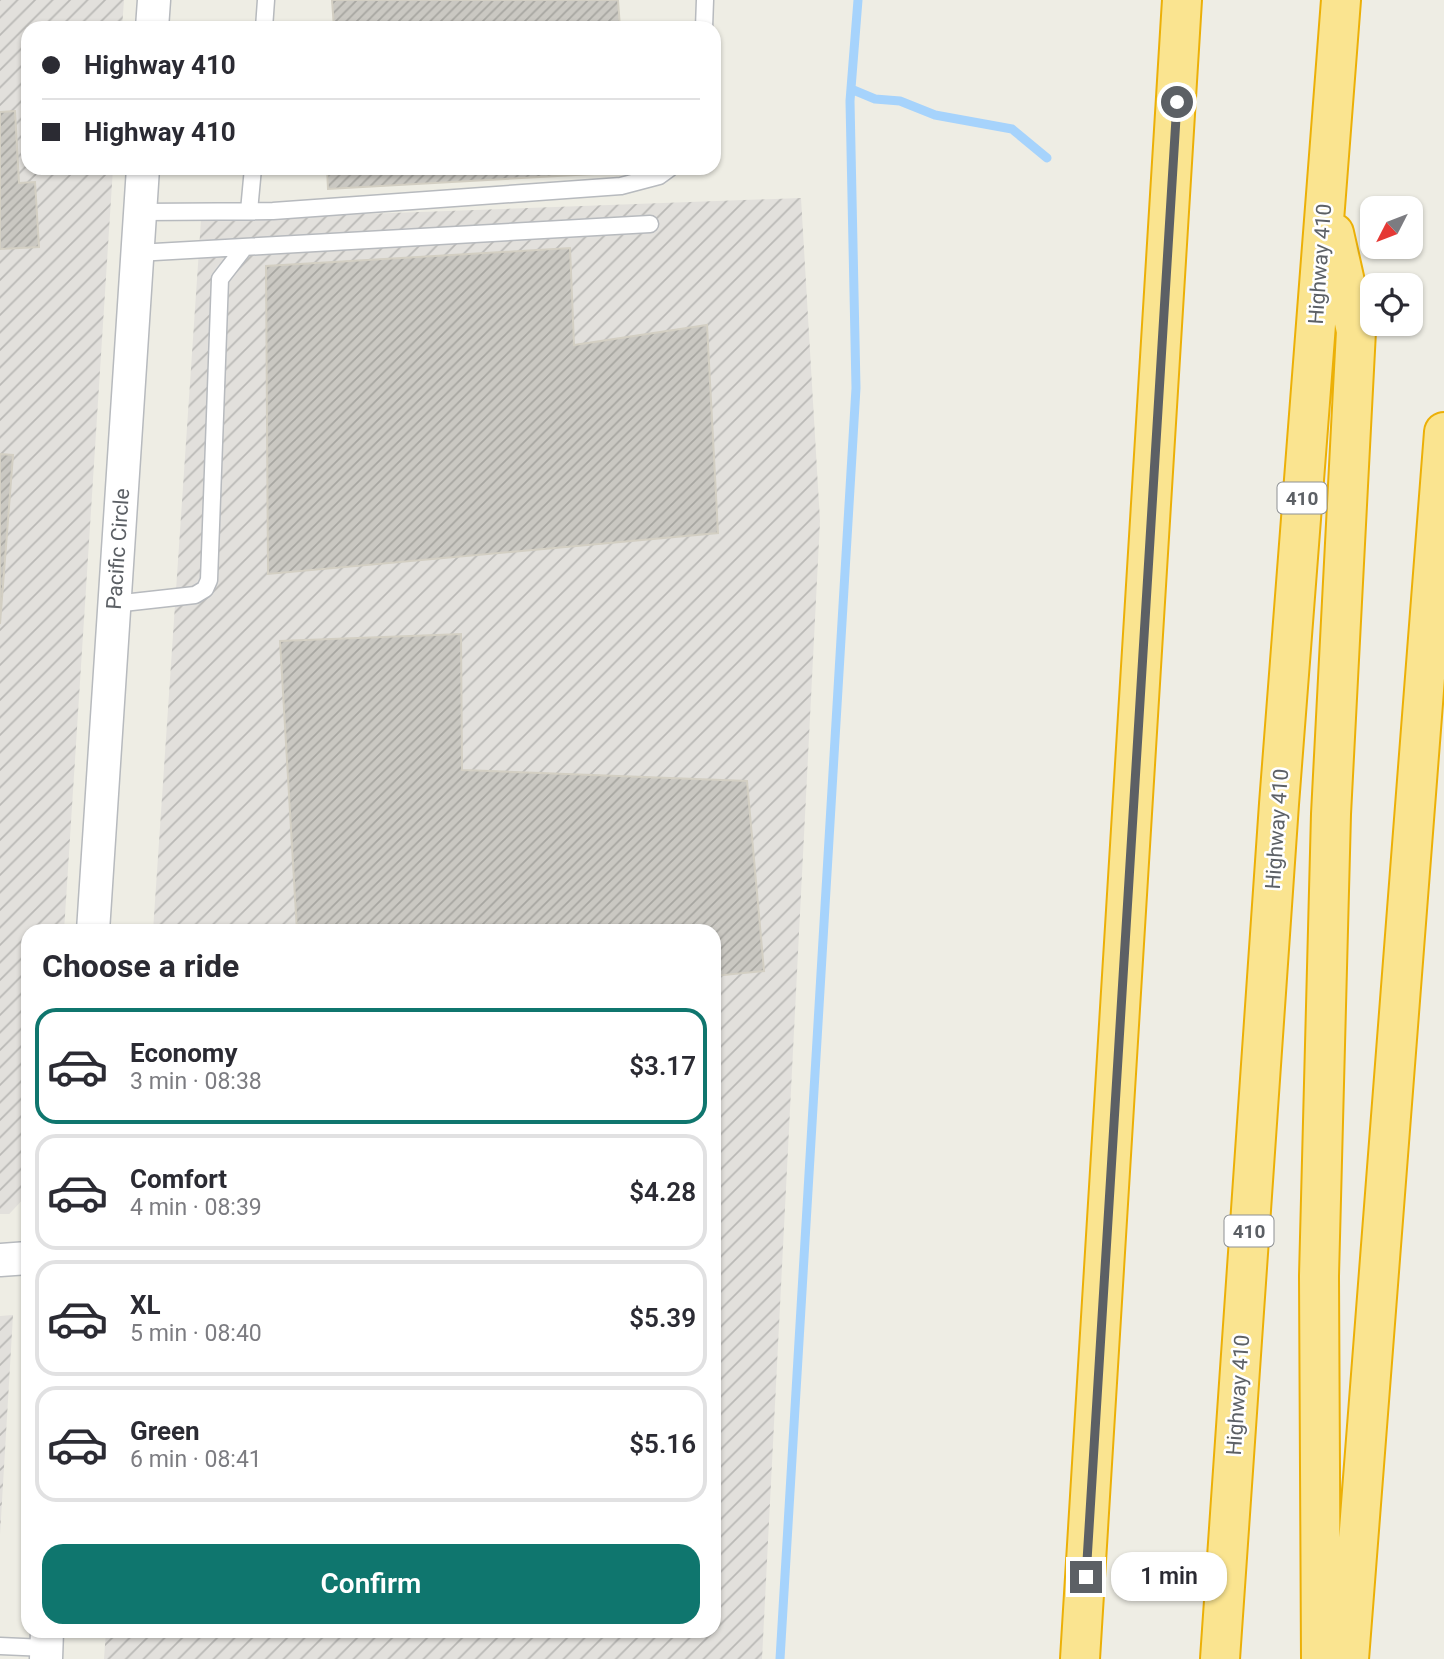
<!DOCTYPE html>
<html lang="en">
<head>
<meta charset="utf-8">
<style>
  :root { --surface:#fff; --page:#f7f7f7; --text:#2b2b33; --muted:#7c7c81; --line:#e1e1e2; --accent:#0f766e }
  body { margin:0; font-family:Roboto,sans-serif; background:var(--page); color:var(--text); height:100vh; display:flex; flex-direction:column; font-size:26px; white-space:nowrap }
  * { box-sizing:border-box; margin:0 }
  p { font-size:23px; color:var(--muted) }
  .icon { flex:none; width:38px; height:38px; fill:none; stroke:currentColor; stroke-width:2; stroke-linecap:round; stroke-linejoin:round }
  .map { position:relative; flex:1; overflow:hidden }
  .drawer { position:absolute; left:21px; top:924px; width:700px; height:714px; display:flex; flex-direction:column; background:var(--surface); border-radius:21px; box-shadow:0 2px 5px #0004 }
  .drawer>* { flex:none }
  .guide { position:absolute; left:21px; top:21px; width:700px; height:154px; border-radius:21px; box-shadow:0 2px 5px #0004; display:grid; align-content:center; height:154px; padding:0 21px; background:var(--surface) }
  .needle { width:46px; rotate:228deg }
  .buttons { position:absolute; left:1360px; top:196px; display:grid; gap:14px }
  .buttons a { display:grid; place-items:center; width:63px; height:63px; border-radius:14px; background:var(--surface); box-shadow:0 2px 5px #0004; font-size:35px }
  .end { position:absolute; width:32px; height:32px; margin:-16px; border:9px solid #5c6065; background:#fff; box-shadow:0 0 0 4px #fff }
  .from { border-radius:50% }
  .bubble { position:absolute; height:49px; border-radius:21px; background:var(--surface); box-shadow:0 2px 5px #0004; font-size:23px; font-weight:600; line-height:49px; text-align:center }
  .guide b { display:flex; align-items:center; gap:24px; height:66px; font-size:26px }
  .guide b+b { border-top:2px solid var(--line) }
  .guide i { width:18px; height:18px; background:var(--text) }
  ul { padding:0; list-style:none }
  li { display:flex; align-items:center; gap:21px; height:116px; margin:0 14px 10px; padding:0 7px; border:4px solid var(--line); border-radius:21px }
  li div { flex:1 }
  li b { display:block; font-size:26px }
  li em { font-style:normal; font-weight:600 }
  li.on { border-color:var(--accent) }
  li>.icon { width:63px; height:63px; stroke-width:1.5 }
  h2 { padding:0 21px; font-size:32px; line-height:84px }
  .primary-button { display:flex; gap:14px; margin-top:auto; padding:14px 21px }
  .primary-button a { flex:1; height:80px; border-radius:21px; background:var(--accent); color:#fff; font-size:28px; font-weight:600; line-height:80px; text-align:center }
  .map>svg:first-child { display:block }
  .industrial { fill:url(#industrial-furrows) }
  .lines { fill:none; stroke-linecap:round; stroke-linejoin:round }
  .stream { stroke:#a6d3fc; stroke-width:9 }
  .building { fill:url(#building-hatch); stroke:#d3cfc3; stroke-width:2 }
  .service-casing { stroke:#b7babe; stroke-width:19 }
  .minor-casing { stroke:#b7babe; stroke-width:35 }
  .motorway-casing { stroke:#ecb007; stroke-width:42 }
  .service { stroke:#fff; stroke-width:16 }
  .minor { stroke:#fff; stroke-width:32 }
  .motorway { stroke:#fae490; stroke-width:38 }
  .route { stroke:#5c6065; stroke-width:9 }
  .labels { text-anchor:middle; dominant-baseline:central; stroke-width:5; stroke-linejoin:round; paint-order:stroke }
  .shield { fill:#fff; stroke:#8d9093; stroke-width:2 }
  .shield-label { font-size:19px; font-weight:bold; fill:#5c6065 }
  .street-label { font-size:21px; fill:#5c6065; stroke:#fff }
</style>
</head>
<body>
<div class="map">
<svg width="1444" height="1659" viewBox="0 0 1444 1659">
  <defs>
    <pattern id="industrial-furrows" width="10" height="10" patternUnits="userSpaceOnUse" patternTransform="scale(1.75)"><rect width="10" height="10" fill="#e2e0dc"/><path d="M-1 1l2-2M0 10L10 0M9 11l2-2" fill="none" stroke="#bab9b6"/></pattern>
    <pattern id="building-hatch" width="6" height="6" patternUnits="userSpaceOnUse" patternTransform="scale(1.75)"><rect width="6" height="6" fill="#cac8c2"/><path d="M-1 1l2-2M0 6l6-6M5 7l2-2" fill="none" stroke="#a7a6a1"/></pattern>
  </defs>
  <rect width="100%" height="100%" fill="#eeede4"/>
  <path class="industrial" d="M0 0H124L122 28H28V168H113L64 931H28V1194L9 1214H0Z
    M801 198 820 521 762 1659H104L106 1631H714V931H153L201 220Z
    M13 1315 0 1535V1316Z"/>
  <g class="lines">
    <path class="stream" d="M851 89 875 99 900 101 935 115 1012 129 1047 158
      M780 1659 856 388 850 101 858 0"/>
  </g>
  <path class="building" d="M332 0H618L620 28H334Z
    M15 111 19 183 35 182 39 247 0 249V112Z
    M327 168H628L629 172 328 189Z
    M570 248 574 345 707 325 718 533 268 574 266 266Z
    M0 454 13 455 0 624Z
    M461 634 462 770 747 781 764 971 714 976V931H297L280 641Z"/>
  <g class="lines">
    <defs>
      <path id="service" d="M264 28 266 0
        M704 28 705 0
        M249 211 253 168
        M140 212 273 211 621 186 659 176 670 168
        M137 253 650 224
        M114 604 195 595 205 589 209 580 220 279 244 248
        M0 1646 46 1648"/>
      <path id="minor" d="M152 28 154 0
        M93 931 143 168
        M0 1260 28 1258
        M46 1659 47 1631"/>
      <path id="motorway" d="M1080 1659 1182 0
        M1220 1659 1279 804 1341 0
        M1321 1659 1319 1276 1331 814 1356 331 1334 233
        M1349 1659 1444 432"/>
    </defs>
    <use href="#service" class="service-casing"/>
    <use href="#minor" class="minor-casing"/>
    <use href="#motorway" class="motorway-casing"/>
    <use href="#service" class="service"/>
    <use href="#minor" class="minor"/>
    <use href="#motorway" class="motorway"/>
  </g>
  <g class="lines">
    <path class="route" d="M1086 1577 1177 102"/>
  </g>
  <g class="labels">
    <g class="shield">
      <rect x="1277.5" y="482.5" width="49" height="31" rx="5"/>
      <rect x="1224.5" y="1215.5" width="49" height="31" rx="5"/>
    </g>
    <g class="shield-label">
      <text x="1302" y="498">410</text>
      <text x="1249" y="1231">410</text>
    </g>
    <g class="street-label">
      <text transform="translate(1320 264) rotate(-86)">Highway 410</text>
      <text transform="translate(118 549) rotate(-86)">Pacific Circle</text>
      <text transform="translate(1277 829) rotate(-86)">Highway 410</text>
      <text transform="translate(1238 1395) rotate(-86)">Highway 410</text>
    </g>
  </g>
</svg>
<div class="buttons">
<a><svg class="needle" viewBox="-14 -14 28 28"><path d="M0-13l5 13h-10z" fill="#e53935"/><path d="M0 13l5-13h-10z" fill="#7c7c81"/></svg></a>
<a><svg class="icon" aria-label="locate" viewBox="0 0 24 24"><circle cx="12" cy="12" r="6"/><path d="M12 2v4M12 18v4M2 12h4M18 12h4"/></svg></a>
</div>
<i class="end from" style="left:1177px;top:102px"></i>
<i class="end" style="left:1086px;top:1577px"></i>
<div class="bubble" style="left:1111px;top:1552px;width:116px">1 min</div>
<div class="guide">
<b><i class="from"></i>Highway 410</b>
<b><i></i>Highway 410</b>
</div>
<section class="drawer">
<h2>Choose a ride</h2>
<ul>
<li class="on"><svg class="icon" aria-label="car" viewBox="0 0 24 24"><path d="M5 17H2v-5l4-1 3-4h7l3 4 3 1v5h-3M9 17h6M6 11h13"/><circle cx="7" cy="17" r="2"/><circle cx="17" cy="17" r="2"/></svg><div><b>Economy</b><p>3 min · 08:38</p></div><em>$3.17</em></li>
<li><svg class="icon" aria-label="car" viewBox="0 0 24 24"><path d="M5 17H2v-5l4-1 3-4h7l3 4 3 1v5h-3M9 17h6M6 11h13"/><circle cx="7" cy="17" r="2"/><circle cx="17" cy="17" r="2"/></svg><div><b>Comfort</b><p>4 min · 08:39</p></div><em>$4.28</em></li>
<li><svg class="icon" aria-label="car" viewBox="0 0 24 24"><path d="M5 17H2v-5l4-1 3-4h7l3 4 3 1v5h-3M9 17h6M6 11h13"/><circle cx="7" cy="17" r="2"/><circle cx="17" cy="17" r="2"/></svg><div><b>XL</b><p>5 min · 08:40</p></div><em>$5.39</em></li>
<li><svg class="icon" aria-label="car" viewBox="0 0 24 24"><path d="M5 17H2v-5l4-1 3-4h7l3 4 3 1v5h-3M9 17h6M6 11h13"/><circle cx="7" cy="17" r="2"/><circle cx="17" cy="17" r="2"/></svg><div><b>Green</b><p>6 min · 08:41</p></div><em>$5.16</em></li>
</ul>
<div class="primary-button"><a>Confirm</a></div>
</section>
</div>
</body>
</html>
